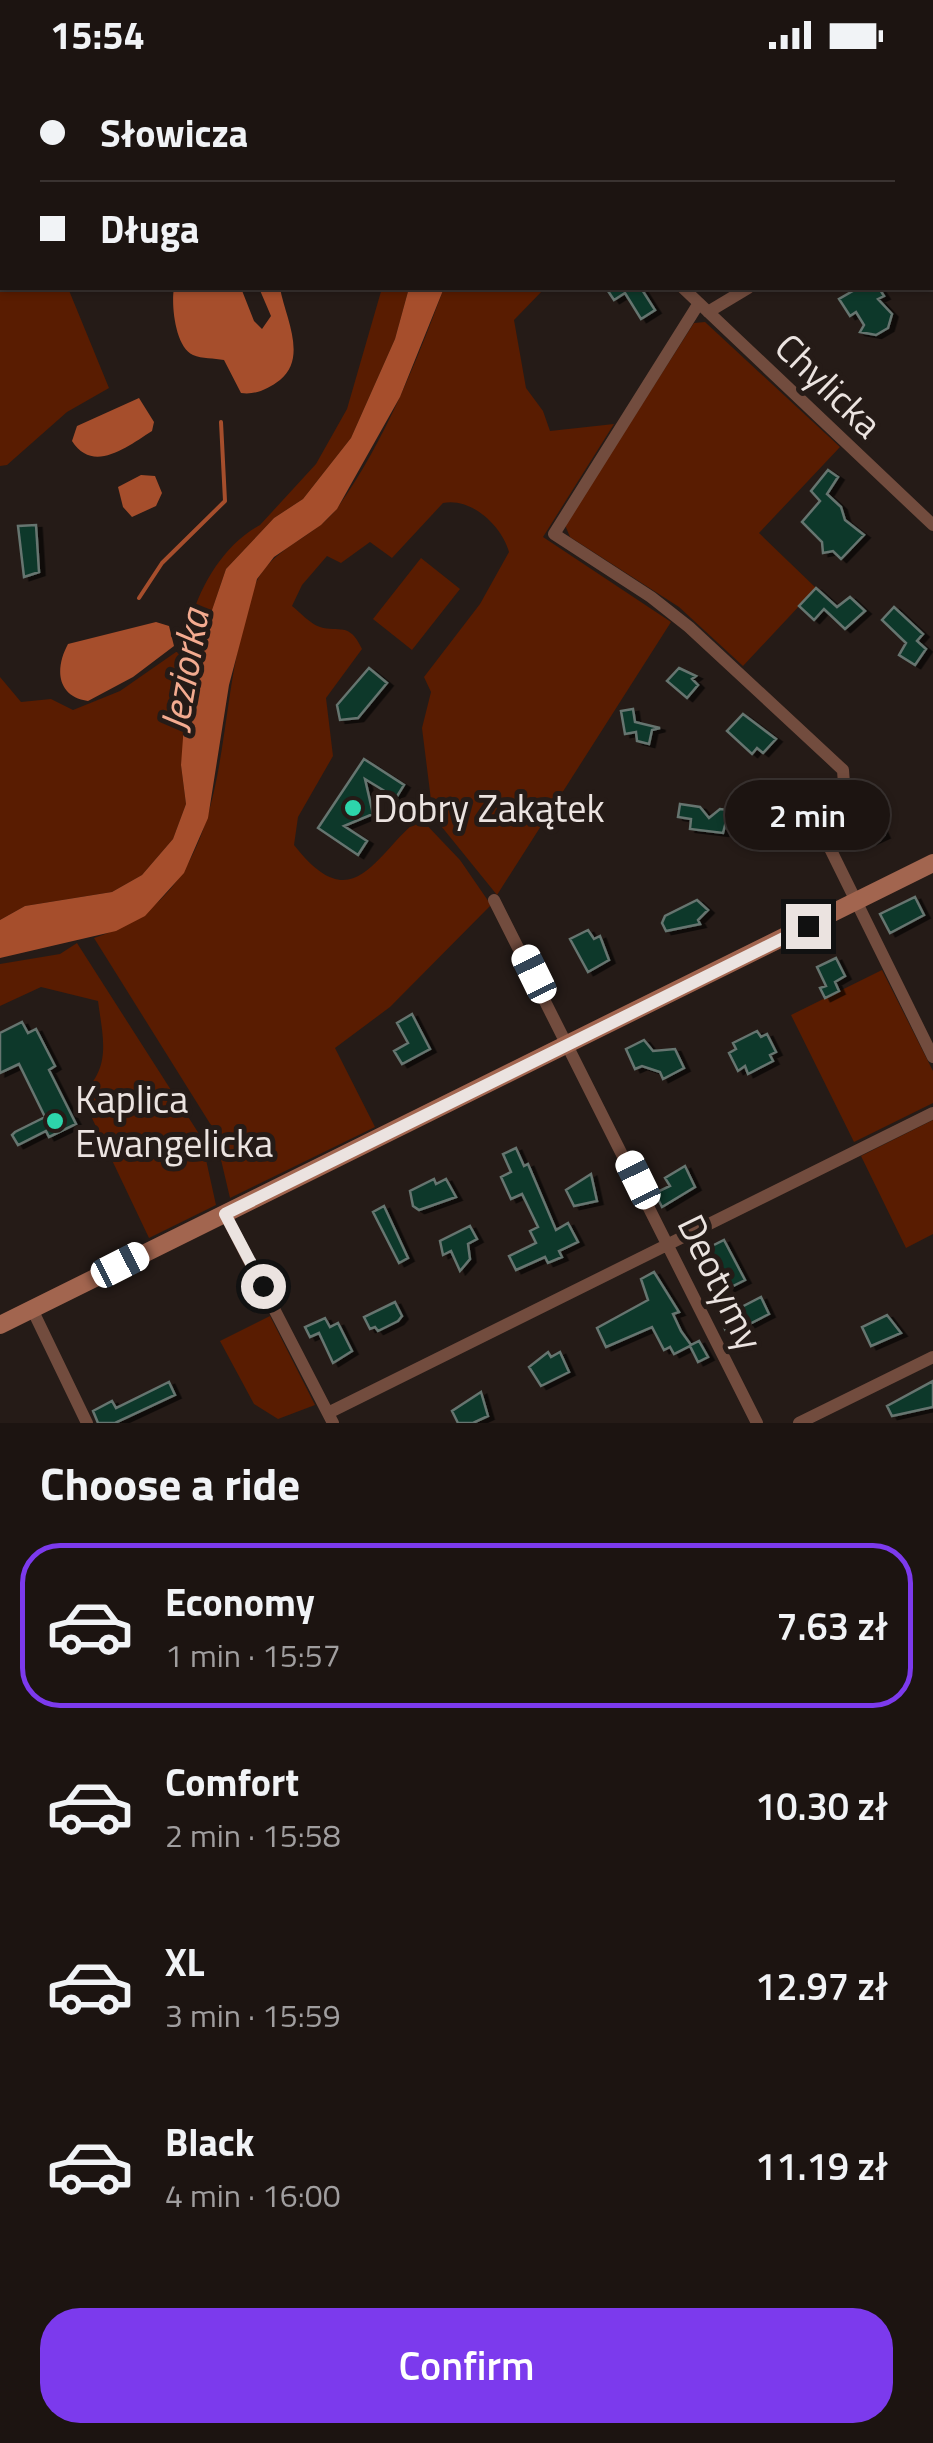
<!DOCTYPE html>
<html lang="en">
<head>
<meta charset="utf-8">
<style>
  :root { --surface:#1c1411; --page:#251d1a; --text:#f1f3f6; --muted:#a09e9f; --line:#3a3331; --accent:#7c3aed }
  body { margin:0; font-family:"Titillium Web",sans-serif; background:var(--page); color:var(--text); height:100vh; display:flex; flex-direction:column; font-size:38px; white-space:nowrap }
  * { box-sizing:border-box; margin:0 }
  p { font-size:32px; color:var(--muted) }
  .icon { flex:none; width:55px; height:55px; fill:none; stroke:currentColor; stroke-width:2; stroke-linecap:round; stroke-linejoin:round }
  .map { position:relative; height:1353px; overflow:hidden }
  .drawer { display:flex; flex-direction:column; background:var(--surface); flex:1 }
  .drawer>* { flex:none }
  .hud { position:absolute; left:0px; top:0px; width:935px; height:220px; box-shadow:0 2px 8px #0004,0 0 0 2px var(--line); display:grid; align-content:center; height:220px; padding:0 40px; background:var(--surface) }
  .end { position:absolute; width:45px; height:45px; margin:-22px; border:12px solid #ebe3e0; background:#111; box-shadow:0 0 0 5px #111 }
  .from { border-radius:50% }
  .bubble { position:absolute; height:70px; border-radius:35px; background:var(--surface); box-shadow:0 2px 8px #0004,0 0 0 2px var(--line); font-size:32px; font-weight:600; line-height:70px; text-align:center }
  .car { position:absolute; width:30px; height:60px; margin:-30px -15px; border-radius:12px; box-shadow:0 0 8px 2px #0007; background:linear-gradient(#fff 24%,#345 0 40%,#fff 0 76%,#345 0 86%,#fff 0) }
  .hud b { display:flex; align-items:center; gap:35px; height:95px; font-size:38px }
  .hud b+b { border-top:2px solid var(--line) }
  .hud i { width:25px; height:25px; background:var(--text) }
  ul { padding:0; list-style:none }
  li { display:flex; align-items:center; gap:30px; height:165px; margin:0 20px 15px; padding:0 20px; border:5px solid transparent; border-radius:40px }
  li div { flex:1 }
  li b { display:block; font-size:38px }
  li em { font-style:normal; font-weight:600 }
  li.current { border-color:var(--accent) }
  li>.icon { width:90px; height:90px; stroke-width:1.5 }
  h2 { padding:0 40px; font-size:45px; line-height:120px }
  .primary-button { display:flex; gap:20px; margin-top:auto; padding:20px 40px }
  .primary-button a { flex:1; height:115px; border-radius:40px; background:var(--accent); color:#fff; font-size:40px; font-weight:600; line-height:115px; text-align:center }
  .status { display:flex; justify-content:space-between; align-items:center; height:70px; padding:0 50px; background:var(--surface); direction:ltr }
  .status svg { height:28px; fill:currentColor }
  .map>svg:first-child { display:block }
  .green { fill:#591c01 }
  .water { fill:#a64e2c }
  .lines { fill:none; stroke-linecap:round; stroke-linejoin:round }
  .stream { stroke:#a64e2c; stroke-width:4 }
  .building { fill:#0e372c; stroke:#66756f; stroke-width:2.5; filter:url(#shadow) }
  .street { stroke:#724c3e; stroke-width:12 }
  .secondary { stroke:#a2654f; stroke-width:18 }
  .route { stroke:#ebe3e0; stroke-width:12 }
  .poi-dot { fill:#2dd5ab; stroke:#251b17; stroke-width:4 }
  .labels { text-anchor:middle; dominant-baseline:central; stroke-width:10; stroke-linejoin:round; paint-order:stroke }
  .street-label { font-size:38px; fill:#ebe3e0; stroke:#251b17 }
  .poi-label { font-size:38px; fill:#ebe3e0; stroke:#251b17; text-anchor:start }
  .water-label { font-size:40px; font-style:italic; fill:#f3ab90; stroke:#251b17 }
</style>
</head>
<body>
<div class="status"><b>15:54</b><svg viewBox="0 0 49 12"><path d="M0 12V9h3v3zM5 12V6h3v6zM10 12V3h3v9zM15 12V0h3v12zM26 1h20v11H26zM47 4h2v5h-2z"/></svg></div>
<div class="map">
<svg width="933" height="1353" viewBox="0 0 933 1353">
  <defs>
    <filter id="shadow"><feDropShadow dx="5.5" dy="3" stdDeviation="0" flood-color="#0009"/></filter>
  </defs>
  <rect width="100%" height="100%" fill="#251b17"/>
  <path class="green" d="M0 205 2 218H68L109 318 67 342 7 395 0 396Z
    M382 218H409L395 269 351 368 303 429 274 448 226 499 197 584 181 695 186 734 173 769 142 805 112 822 25 836 0 850V607L21 632 51 629 73 640 120 621 176 582 190 581C192 571 189 559 191 549 202 512 226 473 260 455L316 394 347 339Z
    M444 218H545L514 250 526 318 543 341 550 361 614 354 543 467 671 552 497 825 433 746 422 658 431 622 424 607 480 534 509 482C502 456 471 427 443 433L392 488 370 472 341 493 327 486 302 515 292 536C300 542 310 554 320 557 339 563 349 551 362 579L326 628 333 686 298 747 294 775C354 852 375 783 420 748L460 790 491 835 390 937 335 978 375 1057 230 1128 214 1060 94 868C231 825 213 679 241 566 246 547 249 524 259 507 279 474 316 467 338 437 385 371 416 293 444 218Z
    M705 252 840 377 759 463 816 518 743 596 679 537 570 467 565 455 694 253Z
    M421 488 460 519 412 580 373 549Z
    M77 873 201 1067 216 1135 149 1168 81 1025C112 997 103 969 98 931L41 917 0 936V894L60 884Z
    M882 900 933 1001V1033L854 1072 791 945Z
    M933 1050V1164L906 1178 861 1086Z
    M270 1246 315 1335 278 1349 254 1334 220 1271Z"/>
  <path class="water" d="M174 218H241L254 251 262 259 271 246 259 218H280C285 247 308 287 280 310 268 319 256 325 241 323L224 290C214 288 202 289 193 285 175 277 171 234 174 218Z
    M409 218H444L400 327 337 439 321 455 274 487 257 509 229 615 208 748 184 803 145 846 116 861 0 888V850L25 836 112 822 142 805 173 769 186 734 181 695 185 641 197 584 226 499 274 448 303 429 351 368 395 269Z
    M139 328 154 352 152 361C127 377 93 404 72 371L77 356Z
    M141 405 155 406 162 423 156 436 132 447 123 437 118 417Z
    M156 552 169 556 174 576 133 607 88 631C56 626 55 598 68 574Z"/>
  <g class="lines">
    <path class="stream" d="M139 528 162 493 225 431 221 352"/>
  </g>
  <path class="building" d="M606 218H641L655 240 641 249 625 223 614 230Z
    M858 218H879L884 226 878 229 892 244 888 258 876 265 860 262 864 255 856 242 850 246 839 229Z
    M828 400 838 407 827 424 841 437 845 450 864 465 841 489 833 481 823 483 822 472 802 452 820 431 811 421Z
    M36 455 39 502 24 507 18 456Z
    M816 518 837 537 850 527 865 541 845 559 824 539 814 550 799 536Z
    M894 537 923 564 917 571 926 579 915 595 899 585 906 573 882 550Z
    M369 598 387 613 358 648 340 650 337 635Z
    M679 598 696 606 692 609 698 615 687 628 667 611Z
    M633 639 635 652 660 658 652 660 649 674 637 671 636 662 625 664 621 641Z
    M743 644 776 669 763 683 757 678 752 684 727 661Z
    M364 689 404 715 396 728 365 709 373 744 344 756 367 771 358 785 318 758Z
    M680 734 700 737 709 748 720 739 729 740 723 763 690 759 691 749 678 747Z
    M871 737 884 765 864 774 850 746Z
    M915 827 924 845 890 863 880 844Z
    M697 830 708 840 698 850 700 854 666 861 662 853 665 846Z
    M588 860 594 869 600 866 609 890 588 902 570 869Z
    M836 888 845 906 835 912 839 921 825 928 820 918 826 916 817 897Z
    M412 944 430 979 402 994 394 981 408 973 397 953Z
    M22 952 28 963 36 959 55 996 49 1000 76 1054 49 1067 46 1061 18 1075 12 1065 15 1062 45 1047 19 994 0 1003V963Z
    M757 961 761 967 767 964 776 982 770 985 773 991 748 1004 745 996 738 1001 729 983 736 979 733 973Z
    M644 970 653 981 675 979 684 998 663 1009 660 1002 642 996 635 999 626 979Z
    M516 1078 524 1096 528 1094 556 1160 568 1153 578 1172 559 1181 562 1187 548 1193 545 1187 516 1200 509 1186 536 1173 530 1161 538 1157 522 1124 511 1129 501 1107 511 1102 503 1084Z
    M685 1096 695 1117 662 1137 655 1123 670 1116 665 1108Z
    M591 1104 597 1131 574 1136 566 1120Z
    M434 1109 436 1114 446 1109 456 1127 419 1140 413 1136 410 1121Z
    M384 1136 408 1188 399 1193 373 1142Z
    M470 1156 477 1169 468 1174 470 1189 460 1201 451 1181 443 1185 440 1171Z
    M724 1170 745 1210 729 1218 706 1179Z
    M654 1202 679 1242 673 1244 681 1261 691 1275 699 1271 708 1287 698 1292 690 1276 674 1284 670 1277 664 1280 652 1257 606 1277 597 1258 648 1230 641 1209Z
    M761 1227 769 1244 728 1265 723 1255 736 1249 732 1242Z
    M395 1232 402 1246 398 1251 378 1261 375 1257 370 1259 364 1247Z
    M887 1245 901 1263 871 1276 862 1257Z
    M325 1248 330 1257 338 1253 352 1281 333 1293 319 1263 310 1267 305 1257Z
    M548 1282 551 1287 560 1282 569 1302 541 1316 529 1297Z
    M933 1311V1337L892 1346 887 1336Z
    M169 1312 175 1325 115 1353H98L93 1341 112 1331 116 1338Z
    M481 1322 488 1346 473 1353H458L452 1341Z"/>
  <g class="lines">
    <path class="street" d="M411 0 413 2
      M17 2 20 0
      M0 18 2 16
      M932 105H933
      M683 218 933 455
      M699 233 554 464 651 527 689 557 843 700 844 714 815 748 933 987
      M708 242 748 218
      M494 830 757 1353
      M225 1144 333 1353
      M32 1239 87 1353
      M328 1343 933 1043
      M799 1353 933 1287"/>
    <path class="secondary" d="M0 1255 933 793"/>
  </g>
  <g class="lines">
    <path class="route" d="M263 1216 225 1144 808 856"/>
  </g>
  <g class="poi-dot">
    <circle cx="353" cy="738" r="10"/>
    <circle cx="55" cy="1051" r="10"/>
  </g>
  <g class="labels">
    <g class="street-label">
      <text transform="translate(829 315) rotate(44)">Chylicka</text>
      <text transform="translate(721 1212) rotate(64)">Deotymy</text>
    </g>
    <g class="poi-label">
      <text x="373" y="738">Dobry Zakątek</text>
      <text x="75" y="1029">Kaplica<tspan x="75" dy="44">Ewangelicka</tspan></text>
    </g>
    <g class="water-label">
      <text transform="translate(184 600) rotate(-80)">Jeziorka</text>
    </g>
  </g>
</svg>
<i class="end from" style="left:263px;top:1216px"></i>
<i class="end" style="left:808px;top:856px"></i>
<div class="bubble" style="left:725px;top:710px;width:165px">2 min</div>
<i class="car" style="left:534px;top:904px;rotate:334deg"></i>
<i class="car" style="left:638px;top:1110px;rotate:334deg"></i>
<i class="car" style="left:120px;top:1195px;rotate:63deg"></i>
<div class="hud">
<b><i class="from"></i>Słowicza</b>
<b><i></i>Długa</b>
</div>
</div>
<section class="drawer">
<h2>Choose a ride</h2>
<ul>
<li class="current"><svg class="icon" aria-label="car" viewBox="0 0 24 24"><path d="M5 17H2v-5l4-1 3-4h7l3 4 3 1v5h-3M9 17h6M6 11h13"/><circle cx="7" cy="17" r="2"/><circle cx="17" cy="17" r="2"/></svg><div><b>Economy</b><p>1 min · 15:57</p></div><em>7.63 zł</em></li>
<li><svg class="icon" aria-label="car" viewBox="0 0 24 24"><path d="M5 17H2v-5l4-1 3-4h7l3 4 3 1v5h-3M9 17h6M6 11h13"/><circle cx="7" cy="17" r="2"/><circle cx="17" cy="17" r="2"/></svg><div><b>Comfort</b><p>2 min · 15:58</p></div><em>10.30 zł</em></li>
<li><svg class="icon" aria-label="car" viewBox="0 0 24 24"><path d="M5 17H2v-5l4-1 3-4h7l3 4 3 1v5h-3M9 17h6M6 11h13"/><circle cx="7" cy="17" r="2"/><circle cx="17" cy="17" r="2"/></svg><div><b>XL</b><p>3 min · 15:59</p></div><em>12.97 zł</em></li>
<li><svg class="icon" aria-label="car" viewBox="0 0 24 24"><path d="M5 17H2v-5l4-1 3-4h7l3 4 3 1v5h-3M9 17h6M6 11h13"/><circle cx="7" cy="17" r="2"/><circle cx="17" cy="17" r="2"/></svg><div><b>Black</b><p>4 min · 16:00</p></div><em>11.19 zł</em></li>
</ul>
<div class="primary-button"><a>Confirm</a></div>
</section>
</body>
</html>
